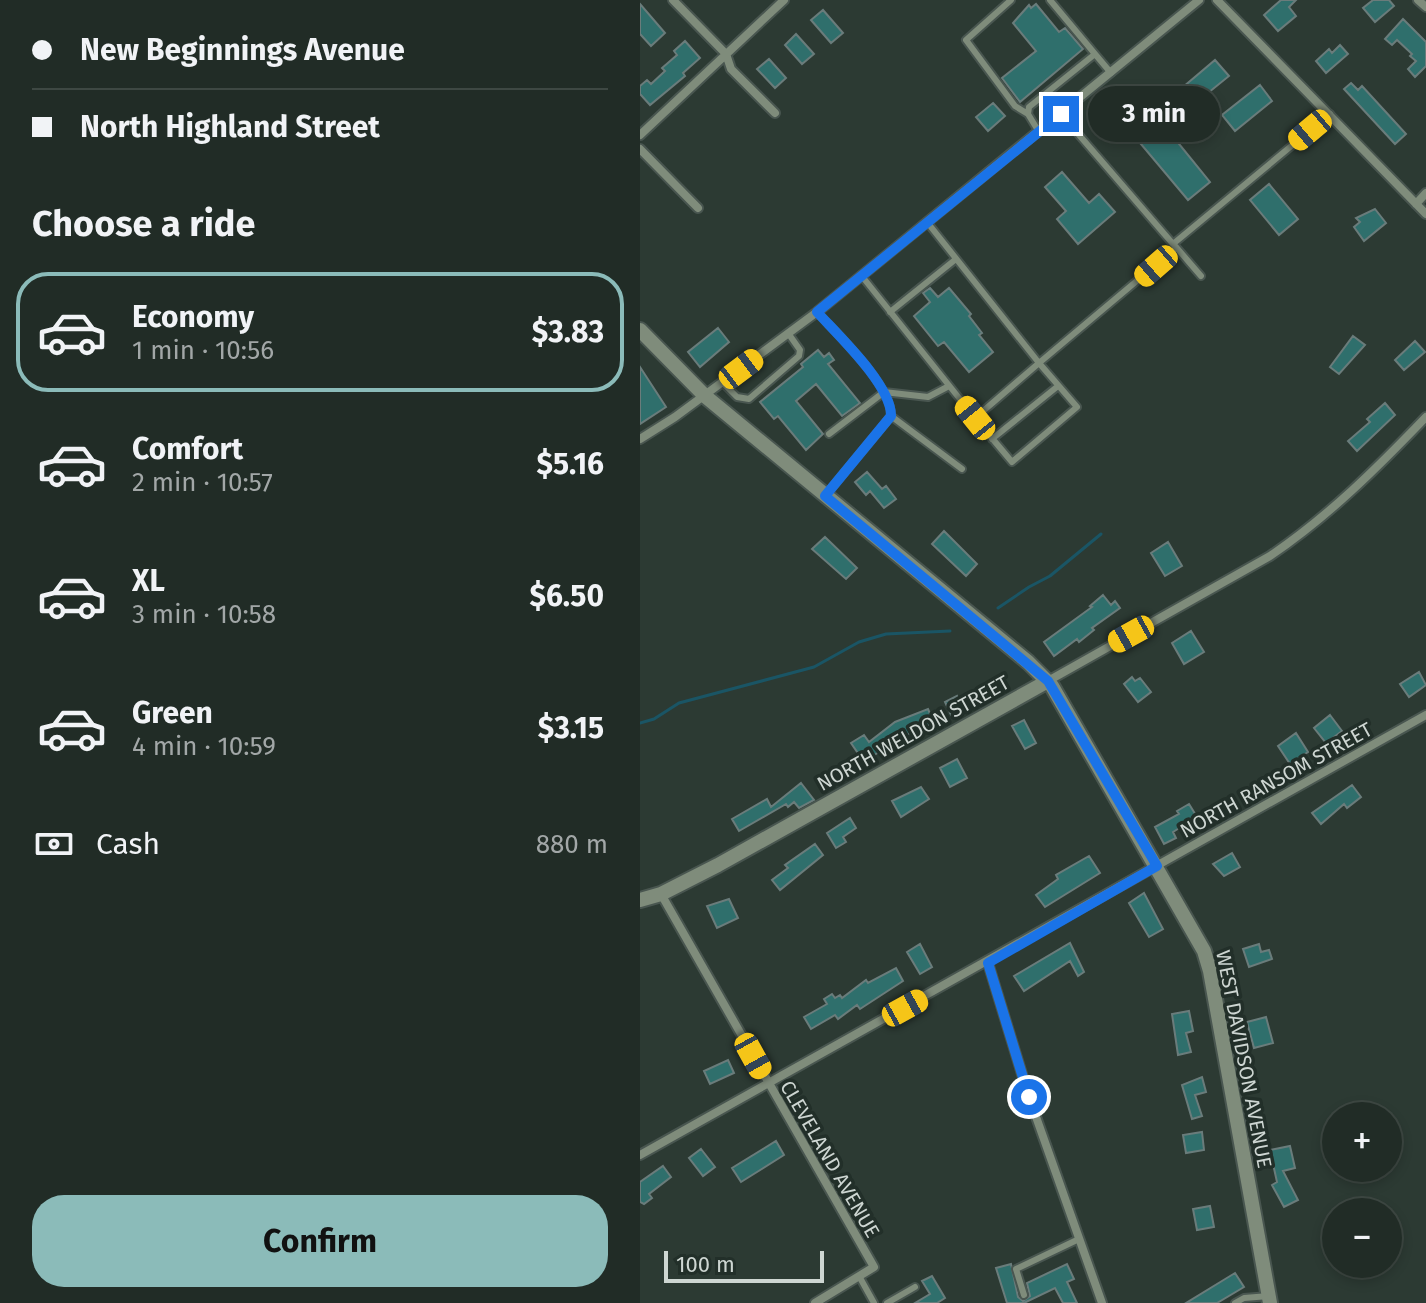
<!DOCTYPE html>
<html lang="en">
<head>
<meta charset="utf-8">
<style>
  :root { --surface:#212c26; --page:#29342e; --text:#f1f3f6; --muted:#a2a7a7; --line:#3e4843; --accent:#8bbbb9 }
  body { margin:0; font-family:"Fira Sans",sans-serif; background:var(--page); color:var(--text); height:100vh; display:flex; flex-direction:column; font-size:30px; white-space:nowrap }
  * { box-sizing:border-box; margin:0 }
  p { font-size:26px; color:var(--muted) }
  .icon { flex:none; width:44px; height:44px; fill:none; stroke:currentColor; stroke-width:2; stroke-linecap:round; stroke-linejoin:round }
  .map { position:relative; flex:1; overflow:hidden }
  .details { display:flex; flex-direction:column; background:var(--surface); width:640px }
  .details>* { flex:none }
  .guide { display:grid; align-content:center; height:176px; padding:0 32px; background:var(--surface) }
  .buttons { position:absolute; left:682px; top:1102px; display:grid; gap:16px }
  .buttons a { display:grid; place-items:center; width:80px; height:80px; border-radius:50%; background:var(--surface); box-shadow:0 4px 12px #0003,0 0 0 2px var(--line); font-size:40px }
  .scale { position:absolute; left:24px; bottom:20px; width:160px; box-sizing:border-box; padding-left:8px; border:4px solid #ced6d2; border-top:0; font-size:22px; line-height:28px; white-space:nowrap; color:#ced6d2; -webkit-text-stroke:6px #222f29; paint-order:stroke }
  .end { position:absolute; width:36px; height:36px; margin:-18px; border:10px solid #1a73e8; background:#fff; box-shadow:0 0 0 4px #fff }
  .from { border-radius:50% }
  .bubble { position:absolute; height:56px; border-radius:28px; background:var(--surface); box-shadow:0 4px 12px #0003,0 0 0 2px var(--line); font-size:26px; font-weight:700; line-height:56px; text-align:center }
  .car { position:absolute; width:24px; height:48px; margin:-24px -12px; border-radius:10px; box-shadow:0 0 6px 2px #0007; background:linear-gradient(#f5c518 24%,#345 0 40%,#f5c518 0 76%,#345 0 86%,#f5c518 0) }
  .guide b { display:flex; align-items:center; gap:28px; height:76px; font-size:30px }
  .guide b+b { border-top:2px solid var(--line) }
  .guide i { width:20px; height:20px; background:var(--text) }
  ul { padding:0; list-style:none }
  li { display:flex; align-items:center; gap:24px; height:120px; margin:0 16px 12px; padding:0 16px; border:4px solid transparent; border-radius:32px }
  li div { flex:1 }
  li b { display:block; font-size:30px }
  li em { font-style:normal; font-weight:700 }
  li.selected { border-color:var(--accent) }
  li>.icon { width:72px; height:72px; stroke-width:1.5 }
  h2 { padding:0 32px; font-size:36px; line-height:96px }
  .pay { display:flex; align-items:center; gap:20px; height:88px; padding:0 32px; font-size:30px }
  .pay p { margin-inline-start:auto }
  .cta { display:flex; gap:16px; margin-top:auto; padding:16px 32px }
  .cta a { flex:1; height:92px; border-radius:32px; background:var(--accent); color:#111; font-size:32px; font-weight:700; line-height:92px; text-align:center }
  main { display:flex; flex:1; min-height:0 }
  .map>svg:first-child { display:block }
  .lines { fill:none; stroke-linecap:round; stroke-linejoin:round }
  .stream { stroke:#1a5565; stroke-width:3 }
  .building { fill:#2f6f6c; stroke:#6a7c7b; stroke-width:2 }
  .service-casing { stroke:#495650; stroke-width:10 }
  .minor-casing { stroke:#495650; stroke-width:12 }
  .tertiary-casing { stroke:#495650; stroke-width:18 }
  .service { stroke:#7f8c7b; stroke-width:6 }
  .minor { stroke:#7f8c7b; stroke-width:8 }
  .tertiary { stroke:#7f8c7b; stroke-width:14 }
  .route { stroke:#1a73e8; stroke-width:10 }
  .labels { text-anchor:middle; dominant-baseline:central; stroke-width:7; stroke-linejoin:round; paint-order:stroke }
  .street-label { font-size:20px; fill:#ced6d2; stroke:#222f29 }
</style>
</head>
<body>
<main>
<section class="details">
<div class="guide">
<b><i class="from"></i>New Beginnings Avenue</b>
<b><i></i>North Highland Street</b>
</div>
<h2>Choose a ride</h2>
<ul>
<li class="selected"><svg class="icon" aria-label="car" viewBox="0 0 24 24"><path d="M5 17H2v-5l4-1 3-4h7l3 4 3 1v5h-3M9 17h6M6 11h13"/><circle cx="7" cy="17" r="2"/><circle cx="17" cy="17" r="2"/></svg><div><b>Economy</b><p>1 min · 10:56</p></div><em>$3.83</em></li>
<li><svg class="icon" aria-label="car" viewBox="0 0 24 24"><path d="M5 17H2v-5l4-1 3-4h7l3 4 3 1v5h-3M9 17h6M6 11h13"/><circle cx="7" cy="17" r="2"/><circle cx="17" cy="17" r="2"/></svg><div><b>Comfort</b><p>2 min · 10:57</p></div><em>$5.16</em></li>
<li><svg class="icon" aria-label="car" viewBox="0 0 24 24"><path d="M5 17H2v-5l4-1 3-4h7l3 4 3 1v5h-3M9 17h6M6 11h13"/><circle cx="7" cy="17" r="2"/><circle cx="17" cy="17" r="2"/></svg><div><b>XL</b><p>3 min · 10:58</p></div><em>$6.50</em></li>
<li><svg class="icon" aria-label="car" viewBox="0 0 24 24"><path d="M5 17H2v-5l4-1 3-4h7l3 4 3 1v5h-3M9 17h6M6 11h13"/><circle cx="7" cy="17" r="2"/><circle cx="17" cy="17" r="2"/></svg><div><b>Green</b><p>4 min · 10:59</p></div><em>$3.15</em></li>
</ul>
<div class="pay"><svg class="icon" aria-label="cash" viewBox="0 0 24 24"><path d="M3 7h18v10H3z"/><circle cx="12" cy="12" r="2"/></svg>Cash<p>880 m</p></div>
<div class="cta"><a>Confirm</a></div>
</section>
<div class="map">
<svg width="786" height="1303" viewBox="0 0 786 1303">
  <rect width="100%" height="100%" fill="#2c3a33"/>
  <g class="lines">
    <path class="stream" d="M358 608 389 587 410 576 461 534
      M0 723 14 719 39 703 174 667 219 642 246 634 310 631"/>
  </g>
  <path class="building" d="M641 0H656L649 7 656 16 638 31 624 15Z
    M733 0H749L754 6 735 22 723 8Z
    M0 4 25 33 11 46 0 34Z
    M396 4 419 32 425 28 443 49 380 102 362 78 396 51 373 23 389 5 391 8Z
    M183 10 203 33 191 43 171 20Z
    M763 19 786 42V66L775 77 768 69 776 61 770 56 772 54 757 40 752 45 745 39Z
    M156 34 174 54 162 64 145 45Z
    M45 41 60 58 43 73 45 76 10 105 0 94V86L7 80 11 84 25 71 22 68 37 55 34 51Z
    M700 45 708 54 686 73 676 61 689 49 692 53Z
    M129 59 146 78 135 88 117 69Z
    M575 60 589 76 531 123 540 134 535 139 570 182 548 200 490 131 494 127 484 116 500 102 510 115Z
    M711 83 718 90 722 86 766 134 755 144 704 89Z
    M620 85 632 101 595 131 582 115Z
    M353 103 365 116 348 131 336 117Z
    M422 172 449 203 459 194 475 212 438 244 417 219 426 211 405 187Z
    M629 184 658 219 639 235 610 200Z
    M735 209 746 223 724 241 714 227 720 222 716 218Z
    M290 288 298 297 309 288 331 314 329 316 342 333 339 335 353 352 329 372 304 342 298 346 274 316 290 302 283 293Z
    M78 328 89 342 60 367 48 352Z
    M713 336 725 345 699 374 690 367Z
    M775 341 785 352 764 370 755 360Z
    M178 350 184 357 189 353 194 360 188 364 220 403 202 416 176 384 156 401 183 434 166 450 138 416 134 419 120 402 163 367 161 364Z
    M0 367 26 407 0 424Z
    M745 403 755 415 717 451 708 441 730 422 727 419Z
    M227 472 242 489 246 486 256 499 244 508 230 491 226 495 215 482Z
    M304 531 337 564 326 576 292 544Z
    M185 537 217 568 206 579 172 549Z
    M528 542 542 566 525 576 511 553Z
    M463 595 471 605 475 601 480 608 452 628 454 630 439 642 437 639 414 656 404 642 452 607 450 606Z
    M551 631 564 652 544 664 532 643Z
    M779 672 786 685 769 697 760 684Z
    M492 677 495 681 500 678 511 692 498 702 484 684Z
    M350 687 354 696 311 715 305 702 317 696 319 701Z
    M288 709 294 723 271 732 251 748 249 745 224 762 211 743 224 735 229 742 255 722Z
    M690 715 702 731 686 743 674 728Z
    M384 720 396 743 385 749 372 726Z
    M656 733 668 752 650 764 638 746Z
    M317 759 327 778 310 787 300 768Z
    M161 783 174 800 159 808 154 802 148 807 146 804 99 831 92 819 127 799 131 807Z
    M712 785 721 797 707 808 704 804 681 824 672 813Z
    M281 787 289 799 261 817 252 801Z
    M549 804 557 817 533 832 536 838 524 844 515 827 539 814 537 811Z
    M210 818 216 828 203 837 206 842 196 848 187 833Z
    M175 844 183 855 140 890 132 880 148 868 145 865Z
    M592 853 600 867 584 876 573 864Z
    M449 856 460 873 405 907 396 895 418 879 416 875Z
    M504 893 523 929 509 937 489 903Z
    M89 899 98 918 77 928 67 906Z
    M430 943 444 972 438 976 430 961 384 991 374 976Z
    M280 944 292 967 280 974 267 952Z
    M619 944 621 952 629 950 632 959 609 967 603 949Z
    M256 968 263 981 220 1009 217 1005 198 1019 195 1015 171 1029 164 1017 187 1004 184 999 192 994 195 998 200 995 202 998 226 980 228 983Z
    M549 1011 553 1031 546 1033 551 1052 538 1055 532 1014Z
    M626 1017 633 1043 614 1048 607 1022Z
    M88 1060 94 1073 70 1084 64 1071Z
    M562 1077 566 1092 555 1095 562 1116 552 1119 542 1085Z
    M562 1132 564 1150 546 1153 543 1135Z
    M136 1141 144 1155 101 1182 92 1168Z
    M650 1146 655 1168 643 1171 658 1200 644 1207 632 1185 637 1182 630 1150Z
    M61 1149 75 1167 63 1176 49 1158Z
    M23 1166 31 1177 9 1194 12 1198 4 1204 0 1202V1182Z
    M570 1206 574 1227 557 1230 553 1209Z
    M371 1264 378 1297 383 1301 390 1296 387 1283 427 1264 434 1279 427 1282 437 1303H423L415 1288 384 1303H367L356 1268Z
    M595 1273 604 1287 577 1303H546Z
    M292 1276 305 1298 297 1303H275L290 1294 282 1281Z"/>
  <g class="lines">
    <defs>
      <path id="service" d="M371 0 326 40 375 106 388 114
        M410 0 455 54
        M421 114 533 244 690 114
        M399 132 388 114 389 107 455 54 471 73
        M536 247 561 276
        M221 275 335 418 399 363 287 222
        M177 312C198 335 252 386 251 416L185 496
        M250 312 316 259
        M83 383 97 397 109 399 159 356 160 350 148 333
        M251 416 322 469
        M335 418 372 462 437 407 399 363 536 248
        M189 434 244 392 288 397 309 386
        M352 439 418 386
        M219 1276 234 1303
        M384 1295 376 1269 439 1239
        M247 1303 275 1287
        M595 1303 604 1298 629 1296"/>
      <path id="minor" d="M33 0 86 54 91 69 135 113
        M577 0 786 214
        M778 0 786 7
        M0 135 144 0
        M0 149 58 208
        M776 204 786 193
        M0 439 35 417 177 312 559 0
        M408 681 630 556C689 516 737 468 786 417
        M21 894 234 1267 175 1303
        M348 963 389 1097 462 1303
        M0 1155 786 715"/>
      <path id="tertiary" d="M0 330 65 396 388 662 412 686 564 951 570 971 630 1303
        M0 900 21 894 78 865 408 681"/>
    </defs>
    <use href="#service" class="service-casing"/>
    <use href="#minor" class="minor-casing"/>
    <use href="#tertiary" class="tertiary-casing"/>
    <use href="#service" class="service"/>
    <use href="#minor" class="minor"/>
    <use href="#tertiary" class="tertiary"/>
  </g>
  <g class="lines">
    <path class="route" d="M389 1097 348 963 517 866 408 681 185 496 251 416C252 386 198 335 177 312L421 114"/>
  </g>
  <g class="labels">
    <g class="street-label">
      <text transform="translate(273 733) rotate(-29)">NORTH WELDON STREET</text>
      <text transform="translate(636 780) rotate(-29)">NORTH RANSOM STREET</text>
      <text transform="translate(604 1059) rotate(79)">WEST DAVIDSON AVENUE</text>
      <text transform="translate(190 1159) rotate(60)">CLEVELAND AVENUE</text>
    </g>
  </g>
</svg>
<div class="buttons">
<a>+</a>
<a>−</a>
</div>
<div class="scale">100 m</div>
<i class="end from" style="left:389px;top:1097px"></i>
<i class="end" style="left:421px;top:114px"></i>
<div class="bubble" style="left:448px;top:86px;width:132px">3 min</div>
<i class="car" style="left:670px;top:130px;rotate:230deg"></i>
<i class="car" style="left:516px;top:266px;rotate:229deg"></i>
<i class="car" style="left:101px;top:369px;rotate:53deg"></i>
<i class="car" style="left:335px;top:418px;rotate:321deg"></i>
<i class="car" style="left:491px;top:634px;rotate:241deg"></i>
<i class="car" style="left:265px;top:1008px;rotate:61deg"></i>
<i class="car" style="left:113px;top:1056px;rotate:151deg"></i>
</div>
</main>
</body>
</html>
